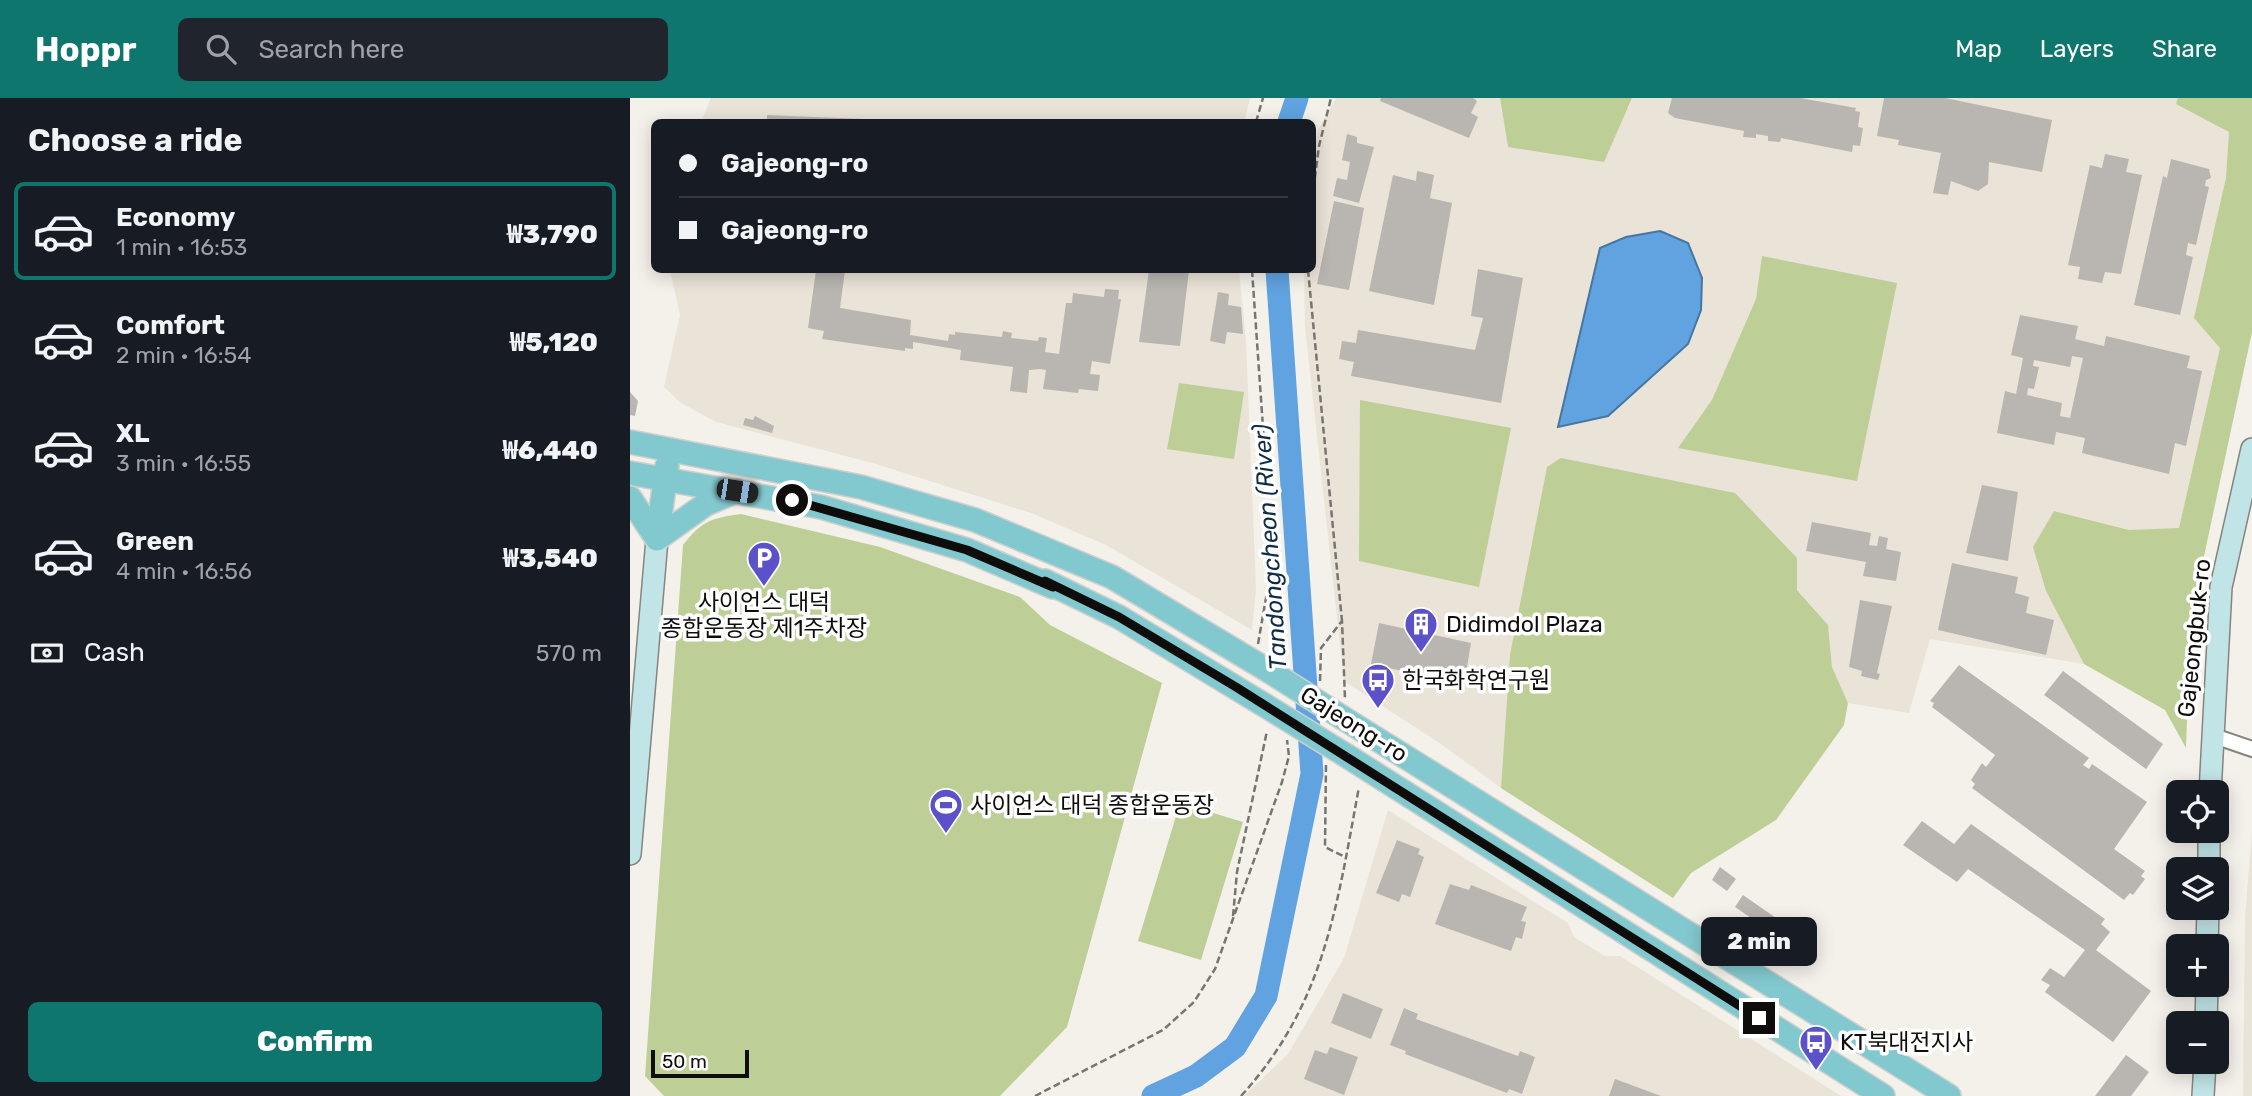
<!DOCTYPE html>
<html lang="en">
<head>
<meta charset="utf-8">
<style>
  :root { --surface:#171b24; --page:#20242c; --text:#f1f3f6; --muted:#9ea1a6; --line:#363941; --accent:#0f766e }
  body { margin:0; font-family:Rubik,"Noto Sans KR",sans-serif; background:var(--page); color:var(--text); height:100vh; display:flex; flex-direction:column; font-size:26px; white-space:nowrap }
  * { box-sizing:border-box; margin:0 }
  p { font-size:23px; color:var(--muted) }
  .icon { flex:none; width:38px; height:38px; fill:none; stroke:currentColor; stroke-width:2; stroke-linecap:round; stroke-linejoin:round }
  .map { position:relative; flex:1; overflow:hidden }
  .panel { display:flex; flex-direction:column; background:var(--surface); width:630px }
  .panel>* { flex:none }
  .banner { position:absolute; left:21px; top:21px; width:665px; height:154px; border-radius:10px; box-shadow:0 4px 18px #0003; display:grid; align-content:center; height:154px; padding:0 28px; background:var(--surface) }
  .tools { position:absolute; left:1536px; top:682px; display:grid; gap:14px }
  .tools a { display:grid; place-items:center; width:63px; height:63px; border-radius:10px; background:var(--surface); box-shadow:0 4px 18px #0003; font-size:35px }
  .scale { position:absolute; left:21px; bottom:18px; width:98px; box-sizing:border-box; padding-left:7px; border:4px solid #0e0d0b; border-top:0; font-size:19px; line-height:24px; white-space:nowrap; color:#0e0d0b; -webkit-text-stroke:5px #fff; paint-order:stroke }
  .end { position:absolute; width:32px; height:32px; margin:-16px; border:9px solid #0e0d0b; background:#fff; box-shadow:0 0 0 4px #fff }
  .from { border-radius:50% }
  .bubble { position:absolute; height:49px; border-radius:10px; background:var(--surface); box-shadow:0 4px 18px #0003; font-size:23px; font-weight:800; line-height:49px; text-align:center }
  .car { position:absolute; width:21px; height:42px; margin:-21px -10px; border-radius:9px; box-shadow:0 0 5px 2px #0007; background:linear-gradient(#222 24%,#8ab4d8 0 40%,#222 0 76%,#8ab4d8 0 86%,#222 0) }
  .banner b { display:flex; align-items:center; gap:24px; height:66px; font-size:26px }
  .banner b+b { border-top:2px solid var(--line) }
  .banner i { width:18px; height:18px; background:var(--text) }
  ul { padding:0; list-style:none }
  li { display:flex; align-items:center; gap:21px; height:98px; margin:0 14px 10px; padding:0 14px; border:4px solid transparent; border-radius:10px }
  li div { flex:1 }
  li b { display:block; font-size:26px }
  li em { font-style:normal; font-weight:800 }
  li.on { border-color:var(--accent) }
  li>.icon { width:63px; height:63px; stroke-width:1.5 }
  h2 { padding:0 28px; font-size:32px; line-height:84px }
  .pay { display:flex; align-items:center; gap:18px; height:77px; padding:0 28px; font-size:26px }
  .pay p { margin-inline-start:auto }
  .primary-button { display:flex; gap:14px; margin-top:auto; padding:14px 28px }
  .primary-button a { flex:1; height:80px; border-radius:10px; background:var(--accent); color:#fff; font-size:28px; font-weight:800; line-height:80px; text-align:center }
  header { display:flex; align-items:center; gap:42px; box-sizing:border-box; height:98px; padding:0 35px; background:var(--accent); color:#fff }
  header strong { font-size:33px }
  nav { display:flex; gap:38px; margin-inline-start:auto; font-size:24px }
  .search { width:490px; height:63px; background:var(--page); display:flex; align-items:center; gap:18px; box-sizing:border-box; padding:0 24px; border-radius:10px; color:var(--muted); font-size:26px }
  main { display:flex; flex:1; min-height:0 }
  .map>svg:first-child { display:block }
  .built { fill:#eae3d7 }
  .green { fill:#bece97 }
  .water { fill:#60a3e0; stroke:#4776a0; stroke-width:2 }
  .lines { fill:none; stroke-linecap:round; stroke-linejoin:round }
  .river { stroke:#60a3e0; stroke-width:23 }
  .building { fill:#b9b5b0; fill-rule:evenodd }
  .minor-casing { stroke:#87847f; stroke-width:18 }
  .secondary-casing { stroke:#87847f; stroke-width:24 }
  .primary-casing { stroke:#cfcfce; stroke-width:26 }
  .path { stroke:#777571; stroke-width:2.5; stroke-dasharray:7 3.5; stroke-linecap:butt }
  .minor { stroke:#fff; stroke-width:14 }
  .secondary { stroke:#c1e4e7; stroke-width:21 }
  .primary { stroke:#82c9cf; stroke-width:23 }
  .primary-bridge-casing { stroke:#cfcfce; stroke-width:26; stroke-linecap:butt }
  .primary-bridge { stroke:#82c9cf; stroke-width:23 }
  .route { stroke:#0e0d0b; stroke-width:9 }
  .labels { text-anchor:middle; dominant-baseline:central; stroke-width:7; stroke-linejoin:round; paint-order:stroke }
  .poi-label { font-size:23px; fill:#0e0d0b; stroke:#fff; text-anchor:start }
  .street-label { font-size:23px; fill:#0e0d0b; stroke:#fff }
  .water-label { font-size:24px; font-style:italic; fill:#112d46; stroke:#fff }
</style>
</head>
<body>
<header>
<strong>Hoppr</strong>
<div class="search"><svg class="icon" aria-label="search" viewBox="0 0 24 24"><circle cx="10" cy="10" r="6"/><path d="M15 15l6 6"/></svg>Search here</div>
<nav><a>Map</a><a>Layers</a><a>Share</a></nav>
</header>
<main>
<section class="panel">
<h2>Choose a ride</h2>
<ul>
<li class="on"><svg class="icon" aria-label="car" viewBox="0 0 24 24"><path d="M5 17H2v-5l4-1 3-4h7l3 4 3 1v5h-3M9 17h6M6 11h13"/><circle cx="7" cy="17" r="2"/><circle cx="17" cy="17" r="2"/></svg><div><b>Economy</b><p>1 min · 16:53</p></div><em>₩3,790</em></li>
<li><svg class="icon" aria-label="car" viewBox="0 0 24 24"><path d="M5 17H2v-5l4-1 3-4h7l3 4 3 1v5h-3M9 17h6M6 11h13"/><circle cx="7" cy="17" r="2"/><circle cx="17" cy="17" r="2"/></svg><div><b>Comfort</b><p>2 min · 16:54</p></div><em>₩5,120</em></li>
<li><svg class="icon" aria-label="car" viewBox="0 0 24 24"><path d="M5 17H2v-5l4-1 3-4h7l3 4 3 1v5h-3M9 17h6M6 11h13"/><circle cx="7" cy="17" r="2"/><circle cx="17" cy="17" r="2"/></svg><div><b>XL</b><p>3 min · 16:55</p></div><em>₩6,440</em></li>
<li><svg class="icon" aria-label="car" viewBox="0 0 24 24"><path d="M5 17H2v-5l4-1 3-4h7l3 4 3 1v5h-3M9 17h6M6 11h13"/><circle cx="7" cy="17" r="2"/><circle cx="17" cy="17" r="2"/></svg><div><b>Green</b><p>4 min · 16:56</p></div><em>₩3,540</em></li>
</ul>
<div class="pay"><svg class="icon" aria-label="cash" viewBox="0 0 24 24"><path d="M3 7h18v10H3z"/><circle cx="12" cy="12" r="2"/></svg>Cash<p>570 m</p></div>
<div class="primary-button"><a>Confirm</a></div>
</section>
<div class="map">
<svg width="1622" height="998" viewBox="0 0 1622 998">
  <rect width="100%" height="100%" fill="#f4f1eb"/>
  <path class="built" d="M81 0H620L614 24H71Z
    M706 0H870L878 49 999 9 1002 0H1548L1547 6 1599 33 1590 250 1549 431 1499 432 1425 413 1416 493 1454 566 1300 541 1279 615 1218 605 1202 569 1198 527 1167 491V460L880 557 871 690 811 646 714 583 675 229 674 172H682V65L688 32Z
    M40 172H609L616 243 626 490 622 532 476 447 401 415 246 366 86 324 51 305 34 289 50 217Z
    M758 712 938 825 944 839 975 858H990L1211 998H614L658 956 714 860Z
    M1622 734V998H1613L1615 819Z"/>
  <path class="green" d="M870 0H1002L974 64 878 49Z
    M1548 0H1622V234L1561 519 1556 650 1535 612 1454 566 1416 493 1403 449 1424 413 1499 432 1549 430 1590 250 1564 220 1596 80 1599 34 1546 6Z
    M1132 158 1267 185 1227 383 1048 350 1082 302 1126 201Z
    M549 285 614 294 604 361 537 351Z
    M730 302 881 330 849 489 729 463Z
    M931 360 1105 395 1167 460V492L1198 527 1202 569 1218 605 1214 627 1146 722 1061 775 1043 800 871 690 880 557 917 369Z
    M111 416 250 449 390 499 420 527 532 585 437 929 370 998H34L15 978 53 447C72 423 81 420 111 416Z
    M550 705 613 724 571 862 508 843Z"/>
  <path class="water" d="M1030 133 1058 145 1072 180 1071 212 1058 246 978 318 928 329 970 150 996 139Z"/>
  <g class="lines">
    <path class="river" d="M659 24 667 0
      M523 998 566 978 605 949 636 898 682 676 647 172"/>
  </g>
  <path class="building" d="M751 0H843L847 3 841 15 848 19 839 40 750 3Z
    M1042 0H1170L1226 10 1225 13 1230 14 1228 29 1233 30 1230 48 1223 47 1222 54 1151 40 1150 44 1138 43V38L1126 36V40L1113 39 1114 33 1045 20 1038 15Z
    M1254 0H1315L1422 22 1412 74 1359 64 1358 86 1348 93 1321 83 1318 97 1303 95 1311 55 1268 47 1269 42 1247 38Z
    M137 17 233 21V24H137Z
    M717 36 727 39V45L744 49 729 105 703 98 707 80 717 82 720 64 712 62Z
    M1475 56 1499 61 1496 74 1512 77 1491 176 1475 174 1472 185 1448 181 1450 169 1438 167 1460 67 1472 70Z
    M1541 61 1579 71 1581 80 1576 82 1575 88 1579 89 1566 147 1558 145 1556 157 1563 159 1550 217 1504 207 1533 78 1537 80Z
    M787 73 804 77 800 100 822 105 804 207 739 193 763 77 786 83Z
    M704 103 734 110 719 192 687 186Z
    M848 171 893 180 871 305 721 278 724 264 709 261 712 243 726 245 728 232 845 252 853 220 841 218Z
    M186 172H215L210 210 281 222 280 237 318 243 319 236 325 237V234L372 239 373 233 382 235 381 240 408 243 409 239 417 240 415 254 429 256 436 205H442L443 195 474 199 475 191 489 192 488 201H491L480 266 462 263 460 276 470 277 468 293 449 291 448 295 413 291 416 272 410 271 399 272 397 295 380 293 383 269 330 262 331 252 283 244V251L275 250V253L192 241 194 233 178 230Z
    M519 172H559L550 248 509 244Z
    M588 194 599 196 598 207 611 209 613 236 597 234 595 246 580 243Z
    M1390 217 1448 228 1445 241 1474 248 1476 238 1560 258 1557 270 1572 273 1556 348 1545 345 1539 376 1452 355 1455 340 1426 334 1424 347 1367 335 1375 293 1386 296 1393 260 1381 257ZM1442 258 1453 260 1440 320 1430 318 1432 305 1397 297 1398 290 1404 291 1409 269 1403 268 1404 262 1440 269Z
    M0 294 8 303 5 318 0 317Z
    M125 318 144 328 142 335 113 327 115 320 123 322Z
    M1352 387 1388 394 1378 463 1336 455Z
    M1182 424 1241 435 1239 447 1247 448 1249 438 1258 440 1256 451 1271 454 1266 483 1233 478 1236 464 1176 453Z
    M1322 465 1388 479 1385 495 1399 499 1396 515 1424 522 1416 557 1308 532Z
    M1230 502 1262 508 1247 575 1250 576 1248 582 1231 578 1232 573 1219 569Z
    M749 525 841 545 834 587 741 566Z
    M1329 567 1459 660 1453 667 1459 671 1462 666 1517 704 1484 751 1515 773 1511 778 1515 781 1503 797 1500 795 1494 802 1342 690 1345 686 1341 682 1352 665 1356 669 1365 657 1302 609 1304 605 1300 603Z
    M1433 573 1533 646 1516 671 1414 597Z
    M1292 723 1324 746 1341 726 1475 821 1471 826 1480 834 1466 852 1521 893 1483 944 1415 894 1420 887 1411 882 1420 870 1434 879 1455 852 1338 771 1327 784 1273 747Z
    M767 742 790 751 788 756 794 759 780 799 772 796 769 804 746 795Z
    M1090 769 1106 781 1097 793 1082 782Z
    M820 786 839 792 841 787 897 809 891 823 896 824 892 841 886 839 881 853 805 826Z
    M1113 797 1166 834 1158 845 1105 809Z
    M713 895 753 911 741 941 701 925Z
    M774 910 788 916 786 921 888 958 890 953 905 959 892 996 879 991 877 995 775 956 776 953 760 947Z
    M700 949 728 959 714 997 674 981 685 952 697 956Z
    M1496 957 1519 974 1501 998H1465Z
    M985 981 1031 998H979Z"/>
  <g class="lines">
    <defs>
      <path id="minor" d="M1581 637 1622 651"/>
      <path id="secondary" d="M1580 695 1591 489 1622 351
        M0 756 27 441
        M1579 772V733
        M1577 849 1578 810
        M1576 926 1577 887
        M1573 998 1575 964"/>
      <path id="primary" d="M0 344 231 389 345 422 482 479 639 573
        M0 375 191 409 337 452 423 489 415 483 489 519 644 613
        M0 400 27 441
        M27 441 76 406 107 393
        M27 441 37 368
        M713 620 1319 998
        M717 658 1253 998"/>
    </defs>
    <use href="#minor" class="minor-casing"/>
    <use href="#secondary" class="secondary-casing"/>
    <use href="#primary" class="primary-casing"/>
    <path class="path" d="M626 24 633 0
      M682 101 689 48 701 0
      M622 172 649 559
      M678 172 712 523
      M628 546 640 477
      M690 583 691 550 712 523 715 601
      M696 667 695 749 715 759
      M603 818 607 774 637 633
      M405 998 533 932 564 904 585 871 652 684 659 658 657 642
      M611 998C695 906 707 807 729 689"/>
    <use href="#minor" class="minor"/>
    <use href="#secondary" class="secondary"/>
    <use href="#primary" class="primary"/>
    <defs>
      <path id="primary-bridge" d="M639 573 713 620
        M644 613 717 658"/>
    </defs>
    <use href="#primary-bridge" class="primary-bridge-casing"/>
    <use href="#primary-bridge" class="primary-bridge"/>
  </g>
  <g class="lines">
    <path class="route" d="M162 402 337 452 423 489 415 483 489 519 606 589 1129 920"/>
  </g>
  <defs>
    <symbol id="parking-pin" viewBox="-11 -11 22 30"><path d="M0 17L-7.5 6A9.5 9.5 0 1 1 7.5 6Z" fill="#5b51c9" stroke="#fff"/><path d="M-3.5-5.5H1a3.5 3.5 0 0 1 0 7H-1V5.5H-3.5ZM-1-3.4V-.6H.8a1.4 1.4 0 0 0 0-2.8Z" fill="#fff"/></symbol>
    <symbol id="building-pin" viewBox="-11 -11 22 30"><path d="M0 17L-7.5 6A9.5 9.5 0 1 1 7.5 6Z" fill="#5b51c9" stroke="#fff"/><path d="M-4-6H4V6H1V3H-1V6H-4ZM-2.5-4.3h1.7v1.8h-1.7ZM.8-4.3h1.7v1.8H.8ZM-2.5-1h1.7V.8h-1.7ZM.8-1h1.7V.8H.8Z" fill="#fff"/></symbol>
    <symbol id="bus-pin" viewBox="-11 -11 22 30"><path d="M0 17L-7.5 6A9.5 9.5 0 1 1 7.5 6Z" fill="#5b51c9" stroke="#fff"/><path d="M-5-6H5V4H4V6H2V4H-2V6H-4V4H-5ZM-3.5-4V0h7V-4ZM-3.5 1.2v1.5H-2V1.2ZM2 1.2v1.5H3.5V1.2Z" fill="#fff"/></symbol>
    <symbol id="stadium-pin" viewBox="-11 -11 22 30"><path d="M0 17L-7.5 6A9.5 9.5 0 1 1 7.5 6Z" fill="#5b51c9" stroke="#fff"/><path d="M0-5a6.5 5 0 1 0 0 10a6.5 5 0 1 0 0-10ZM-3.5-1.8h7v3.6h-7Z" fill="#fff"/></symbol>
  </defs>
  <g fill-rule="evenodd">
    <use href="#parking-pin" x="115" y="441" width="38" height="52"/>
    <use href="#building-pin" x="772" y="507" width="38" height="52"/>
    <use href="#bus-pin" x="729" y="563" width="38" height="52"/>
    <use href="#stadium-pin" x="297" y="688" width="38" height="52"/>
    <use href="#bus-pin" x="1167" y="925" width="38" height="52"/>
  </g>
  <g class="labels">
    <g class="poi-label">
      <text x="134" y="504" text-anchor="middle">사이언스 대덕<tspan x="134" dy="26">종합운동장 제1주차장</tspan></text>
      <text x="816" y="526">Didimdol Plaza</text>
      <text x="772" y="582">한국화학연구원</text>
      <text x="340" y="707">사이언스 대덕 종합운동장</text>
      <text x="1210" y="944">KT북대전지사</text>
    </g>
    <g class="street-label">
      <text transform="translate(1564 540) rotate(-84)">Gajeongbuk-ro</text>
      <text transform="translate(724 626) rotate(32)">Gajeong-ro</text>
    </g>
    <g class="water-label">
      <text transform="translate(640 449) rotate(-94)">Tandongcheon (River)</text>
    </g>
  </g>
</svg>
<div class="tools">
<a><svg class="icon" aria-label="locate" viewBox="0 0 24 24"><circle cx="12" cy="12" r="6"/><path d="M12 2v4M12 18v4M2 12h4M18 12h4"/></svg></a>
<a><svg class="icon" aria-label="layers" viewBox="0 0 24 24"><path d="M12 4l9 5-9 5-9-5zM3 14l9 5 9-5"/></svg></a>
<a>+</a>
<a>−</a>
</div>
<div class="scale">50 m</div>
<i class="end from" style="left:162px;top:402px"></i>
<i class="end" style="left:1129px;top:920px"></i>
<div class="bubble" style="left:1071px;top:819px;width:116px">2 min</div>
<i class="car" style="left:107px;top:393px;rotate:99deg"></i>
<div class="banner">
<b><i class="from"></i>Gajeong-ro</b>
<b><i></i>Gajeong-ro</b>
</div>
</div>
</main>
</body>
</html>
